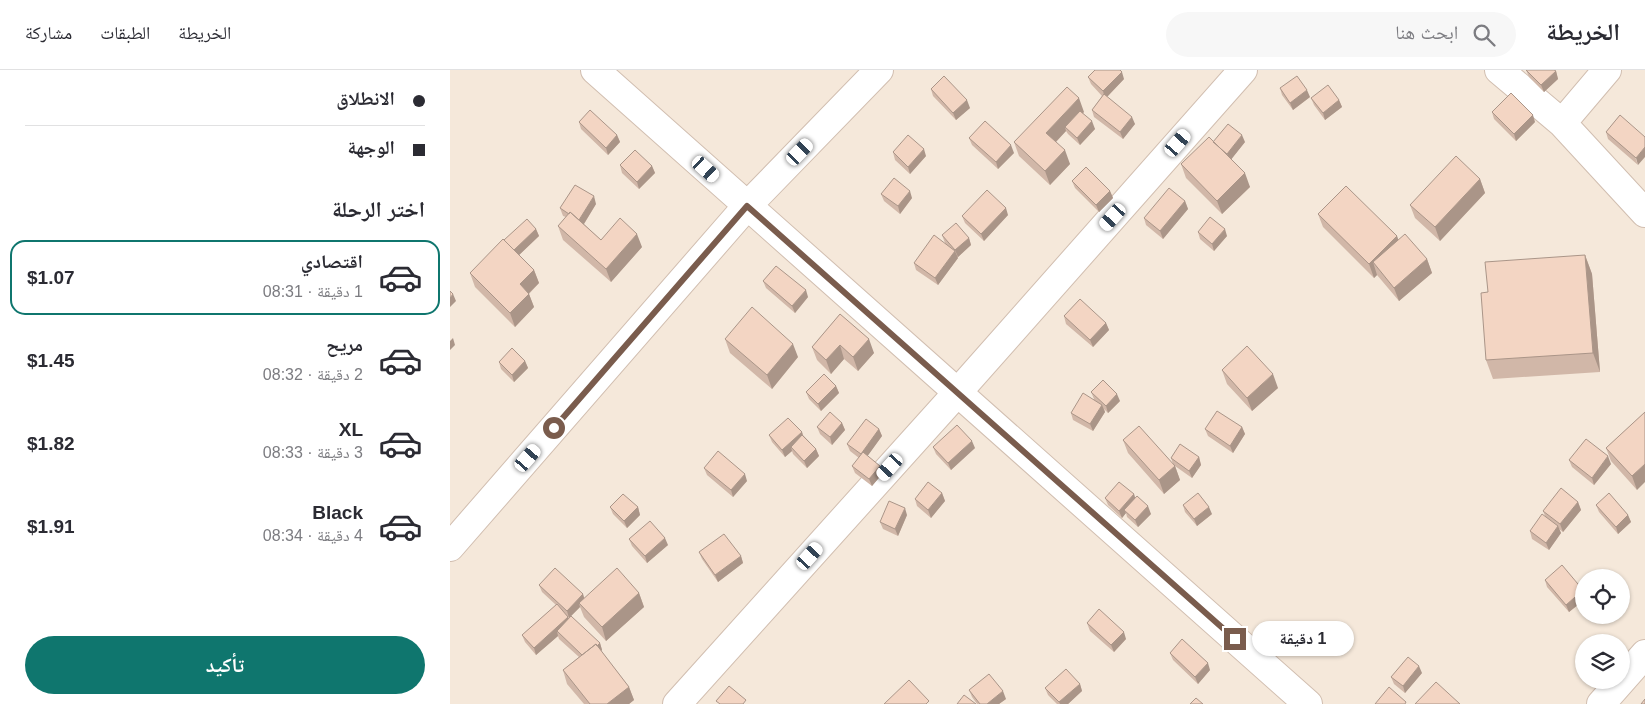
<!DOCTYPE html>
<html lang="ar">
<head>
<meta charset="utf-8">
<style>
  :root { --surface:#fff; --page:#f7f7f7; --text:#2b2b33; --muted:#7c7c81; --line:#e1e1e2; --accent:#0f766e }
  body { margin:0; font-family:Helvetica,"Noto Naskh Arabic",sans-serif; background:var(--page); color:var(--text); direction:rtl; height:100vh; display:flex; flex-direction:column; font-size:19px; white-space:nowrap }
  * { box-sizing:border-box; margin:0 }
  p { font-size:16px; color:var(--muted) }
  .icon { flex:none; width:28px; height:28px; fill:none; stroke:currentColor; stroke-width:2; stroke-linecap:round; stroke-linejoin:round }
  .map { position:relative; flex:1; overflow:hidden; direction:ltr }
  .panel { display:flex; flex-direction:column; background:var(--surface); width:450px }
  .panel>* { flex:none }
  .hud { display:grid; align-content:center; height:110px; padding:0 25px; background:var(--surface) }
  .tools { position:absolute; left:1125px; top:499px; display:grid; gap:10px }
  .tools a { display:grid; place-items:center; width:55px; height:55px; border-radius:50%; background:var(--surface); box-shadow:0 1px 4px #0004; font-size:25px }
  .end { position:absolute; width:22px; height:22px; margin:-11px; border:6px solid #7a5c4d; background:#fff; box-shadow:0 0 0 2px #fff }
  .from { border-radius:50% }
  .bubble { position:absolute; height:35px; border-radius:18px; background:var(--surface); box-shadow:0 1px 4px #0004; font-size:16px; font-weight:800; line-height:35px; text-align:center; direction:rtl }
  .car { position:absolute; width:15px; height:30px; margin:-15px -8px; border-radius:6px; box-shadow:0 0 4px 1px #0007; background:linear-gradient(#fff 24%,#345 0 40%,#fff 0 76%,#345 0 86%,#fff 0) }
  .hud b { display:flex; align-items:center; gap:18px; height:48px; font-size:19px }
  .hud b+b { border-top:1px solid var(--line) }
  .hud i { width:12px; height:12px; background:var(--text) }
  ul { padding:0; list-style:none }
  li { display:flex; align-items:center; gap:15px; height:75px; margin:0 10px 8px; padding:0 15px; border:2px solid transparent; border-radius:15px }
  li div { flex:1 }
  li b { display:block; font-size:19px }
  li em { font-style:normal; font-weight:800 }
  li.on { border-color:var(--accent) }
  li>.icon { width:45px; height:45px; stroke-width:1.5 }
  h2 { padding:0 25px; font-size:22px; line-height:60px }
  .primary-button { display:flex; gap:10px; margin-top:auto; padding:10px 25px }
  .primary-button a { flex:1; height:58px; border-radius:30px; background:var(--accent); color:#fff; font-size:20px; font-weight:800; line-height:58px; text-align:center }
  header { display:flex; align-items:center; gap:30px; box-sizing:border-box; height:70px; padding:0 25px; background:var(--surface); border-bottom:1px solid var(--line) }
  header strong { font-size:24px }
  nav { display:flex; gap:28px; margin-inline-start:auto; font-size:18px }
  .search { width:350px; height:45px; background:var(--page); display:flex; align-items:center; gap:12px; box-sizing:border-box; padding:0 18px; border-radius:28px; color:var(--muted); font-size:19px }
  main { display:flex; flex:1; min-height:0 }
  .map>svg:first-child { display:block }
  .residential { fill:#f5e8da; fill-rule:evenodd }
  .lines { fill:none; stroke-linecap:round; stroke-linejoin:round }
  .minor-casing { stroke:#d1beb0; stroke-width:30 }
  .minor { stroke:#fff; stroke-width:28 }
  .wall { fill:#d1b7a8 }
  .shaded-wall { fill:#aa9588 }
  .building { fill:#f3d5c3; stroke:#aa9588 }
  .route { stroke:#7a5c4d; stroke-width:6 }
</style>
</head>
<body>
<header>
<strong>الخريطة</strong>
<div class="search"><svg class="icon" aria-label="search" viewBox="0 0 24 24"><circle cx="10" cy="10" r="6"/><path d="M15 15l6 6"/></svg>ابحث هنا</div>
<nav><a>الخريطة</a><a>الطبقات</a><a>مشاركة</a></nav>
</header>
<main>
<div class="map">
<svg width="1195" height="634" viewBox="0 0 1195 634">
  <rect width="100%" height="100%" fill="#fdf6ec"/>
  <path class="residential" d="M0 0H1195V634H0ZM1134 508H1171V545H1134ZM1134 572H1171V610H1134Z"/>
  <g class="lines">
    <defs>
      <path id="minor" d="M145 0 858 634
        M1049 0 1112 53 1195 143
        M1112 53 1157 0
        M0 477 297 136 429 0
        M227 634 507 323 793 0
        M1151 634 1195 584"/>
    </defs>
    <use href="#minor" class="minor-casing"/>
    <use href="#minor" class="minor"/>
  </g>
  <path class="wall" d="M1076 0 1106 1 1108 9 1094 22 1079 7Z
    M638 7 674 9 657 27 685 54 673 69 644 47 642 40 652 26 641 14Z
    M830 18 860 27 843 40 832 25Z
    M481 19 520 38 506 50 483 26Z
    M861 28 889 30 892 37 875 50 864 35Z
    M634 42 633 43 645 59 630 75 618 64 616 61 606 72 620 94 600 115 569 86 564 72Z
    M1042 42 1085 52 1066 71 1044 49Z
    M1170 45 1188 95 1158 69 1156 62Z
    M129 52 167 65 170 72 158 85 131 59Z
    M519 68 564 83 548 99 522 75Z
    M764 72H795L781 89 800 117 772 144 736 108 731 94Z
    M443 82 476 86 460 104 445 90Z
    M170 95 202 96 205 103 189 119 172 103Z
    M1030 109 1035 123 990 171 965 148 960 135Z
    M622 111 660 121 663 128 649 142 625 118Z
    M431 124 462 128 450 144 434 131Z
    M735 131 738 139 713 169 696 155 694 148Z
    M146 134 134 154 151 170 192 177 161 212 113 170 108 156 116 147 113 146 110 138Z
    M868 144 947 166 948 170 977 189 982 203 949 231 927 205 924 208 873 157Z
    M558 145 534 171 515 153 512 146Z
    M86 159 89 166 69 185 84 200 89 213 79 224 84 237 65 257 25 217 20 203 55 172 54 170Z
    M748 162 777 166 764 181 750 169Z
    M492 165 519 168 521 175 508 187H507L508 188 488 215 466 200 464 193 495 173Z
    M1135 185 1142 204 1150 302 1043 309 1036 290 1038 222Z
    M313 211 358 227 345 243 316 218Z
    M390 244 424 283 408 301 394 289 381 304 367 290 362 277Z
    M614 246 656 253 659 260 643 277 616 254Z
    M275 269 348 287 322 319 280 283Z
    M75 291 78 298 64 312 51 299 49 292Z
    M772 300 828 318 802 341 777 314Z
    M386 316 389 323 371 341 359 329 356 322Z
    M641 322 670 331 658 343 654 339 655 342 643 361 623 350 621 343 644 329Z
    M1195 342 1187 420 1161 391 1156 378Z
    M392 353 395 360 382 375 370 364 367 357Z
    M792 357 795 364 783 383 758 366 755 359Z
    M429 359 432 366 417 386 433 403 422 416 405 403 402 396 409 388 400 381 397 374Z
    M352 362 353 365 366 379 369 386 357 398 343 384 342 381 335 387 322 372 319 365Z
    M673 370 723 394 721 388 749 387 751 395 742 408 725 396 730 410 714 424 678 383Z
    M483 377 525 378 501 400 486 384Z
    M1119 390 1161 394 1144 415 1122 397Z
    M254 398 297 411 283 427 257 405Z
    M492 423 495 431 481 448 467 436 465 429Z
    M684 424 685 428 701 444 688 457 677 447 676 443 672 448 658 435 655 428Z
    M1128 432 1131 440 1113 462 1109 459 1111 463 1099 480 1082 469 1080 461 1095 446 1093 441Z
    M733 435 762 444 747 456 735 442Z
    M1146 435 1178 445 1181 452 1168 464 1149 442Z
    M160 437H188L190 445 177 458 163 444Z
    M457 445 448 466 433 459 430 452Z
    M179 469 218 475 197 493 182 476Z
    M249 482 291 486 293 493 268 512 252 489Z
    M1095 510 1133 520 1134 530 1119 542 1097 517Z
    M89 515 133 524 134 528 189 523 194 537 156 571 134 547 130 537 119 548 116 545 119 549 150 573 152 580 151 581 179 617 184 630 179 634H134L117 614 113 600 129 587 109 569 108 566 86 585 75 572 72 565 106 535 92 522Z
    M637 553 676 569 664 582 640 561Z
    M720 583 760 600 748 614 723 590Z
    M972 603 955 623 944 614 941 607Z
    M630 614 632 621 618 634H607L598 625 595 618Z
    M519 620 556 629 549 634H527L522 627Z"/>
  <path class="shaded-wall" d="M1106 1 1108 9 1094 22 1091 15Z
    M672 2 674 9 655 29 653 21Z
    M857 20 860 27 843 40 840 33Z
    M629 28 634 42 618 59 615 57 616 61 601 77 596 63Z
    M517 30 520 38 506 50 503 43Z
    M889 30 892 37 875 50 873 43Z
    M1083 45 1085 52 1066 71 1064 64Z
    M682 47 685 54 673 69 670 62Z
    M642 51 645 59 630 75 627 68Z
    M167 65 170 72 158 85 156 78Z
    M792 65 795 72 780 91 777 84Z
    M561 75 564 83 548 99 546 92Z
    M1195 77V87L1188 95 1186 88Z
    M474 79 476 86 460 104 458 97Z
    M615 80 620 94 600 115 595 101Z
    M202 96 205 103 189 119 187 112Z
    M795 103 800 117 772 144 767 131Z
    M1030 109 1035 123 990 171 985 157Z
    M460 121 462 128 450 144 448 136Z
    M660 121 663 128 649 142 646 135Z
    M144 126 146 134 132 157 129 150Z
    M735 131 738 139 713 169 710 161Z
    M556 138 558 145 534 171 531 164Z
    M86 159 89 166 67 187 64 180Z
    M775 159 777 166 764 181 762 174Z
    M187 164 192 177 161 212 156 199Z
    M947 166 952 180 923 192 927 205 924 208 919 194Z
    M519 168 521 175 508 187 505 180Z
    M505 181 508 188 488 215 485 208Z
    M1135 185 1142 204 1150 302 1143 283Z
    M977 189 982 203 949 231 944 218Z
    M84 200 89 213 74 228 70 214Z
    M356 220 358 227 345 243 342 236Z
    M3 224 6 231 0 237V228Z
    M79 224 84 237 65 257 60 243Z
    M656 253 659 260 643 277 640 270Z
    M3 268 5 275 0 280V271Z
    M419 269 424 283 408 301 403 287Z
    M343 274 348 287 322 319 317 305Z
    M390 275 394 289 381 304 376 290Z
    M75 291 78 298 64 312 62 305Z
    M823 304 828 318 802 341 797 328Z
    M386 316 389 323 371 341 368 334Z
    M667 324 670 331 658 343 656 336Z
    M652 335 655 342 643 361 640 354Z
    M392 353 395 360 382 375 380 367Z
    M792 357 795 364 783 383 780 376Z
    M429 359 432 366 414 391 411 384Z
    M352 362 354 370 341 377 342 381 335 387 332 380Z
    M522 371 525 378 501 400 498 393Z
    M366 379 369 386 357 398 354 391Z
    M1158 386 1161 394 1144 415 1142 408Z
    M749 387 751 395 742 408 739 401Z
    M1195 394V412L1187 420 1182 406Z
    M430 396 433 403 422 416 419 409Z
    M725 396 730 410 714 424 709 410Z
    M295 404 297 411 283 427 281 420Z
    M492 423 495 431 481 448 478 440Z
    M684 424 686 431 674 440 676 443 672 448 669 441Z
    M1128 432 1131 440 1113 462 1110 454Z
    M698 436 701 444 688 457 685 450Z
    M188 437 190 445 177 458 174 451Z
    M759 437 762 444 747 456 744 449Z
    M455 438 457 445 448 466 445 459Z
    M1178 445 1181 452 1168 464 1166 457Z
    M1108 456 1111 463 1099 480 1096 473Z
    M215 468 218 475 197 493 195 486Z
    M291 486 293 493 268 512 265 505Z
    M1133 520 1134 530 1119 542 1116 535Z
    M189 523 194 537 156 571 152 557Z
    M133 524 135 531 129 533 130 537 119 548 117 541Z
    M118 547 121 555 107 561 108 566 86 585 84 578Z
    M674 562 676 569 664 582 661 575Z
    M150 573 152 580 138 596 135 588Z
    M758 593 760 600 748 614 745 607Z
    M969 596 972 603 955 623 953 616Z
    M630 614 632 621 618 634H610L609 632Z
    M179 617 184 630 179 634H157Z
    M553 621 556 629 549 634H537Z"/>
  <path class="building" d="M645 0H670L672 2 653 21 638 7Z
    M1076 0H1104L1106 1 1091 15Z
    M494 6 517 30 503 43 481 19Z
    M847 6 857 20 840 33 830 18Z
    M878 15 889 30 873 43 861 28Z
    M617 17 629 28 596 63 615 80 595 101 564 72Z
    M1061 23 1083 45 1064 64 1042 42Z
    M654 24 682 47 670 62 642 40Z
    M140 40 167 65 156 78 129 52Z
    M630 41 642 51 627 68 615 57Z
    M1170 45 1195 67V77L1186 88 1156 62Z
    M535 51 561 75 546 92 519 68Z
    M778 54 792 65 777 84 763 72Z
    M458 65 474 79 458 97 443 82Z
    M759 67 795 103 767 131 731 94Z
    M185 80 202 96 187 112 170 95Z
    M1006 86 1030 109 985 157 960 135Z
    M636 97 660 121 646 135 622 111Z
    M444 108 460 121 448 136 431 124Z
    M125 115 144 126 129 150 120 142 119 144 110 138Z
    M896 116 947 166 919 194 868 144Z
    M719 118 735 131 710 161 694 148Z
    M537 120 556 138 531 164 512 146Z
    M120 142 151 170 170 148 187 164 156 199 108 156Z
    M760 147 775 159 762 174 748 162Z
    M77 149 86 159 64 180 54 170Z
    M506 153 519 168 505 180 492 165Z
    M955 164 977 189 944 218 923 192Z
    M484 165 505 181 485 208 464 193Z
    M53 169 84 200 70 214 79 224 60 243 20 203Z
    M1135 185 1143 283 1036 290 1031 223 1038 222 1035 192Z
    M326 196 356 220 342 236 313 211Z
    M0 221 3 224 0 228Z
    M630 229 656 253 640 270 614 246Z
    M302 237 343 274 317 305 275 269Z
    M390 244 419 269 403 287 390 275 376 290 362 277Z
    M797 276 823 304 797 328 772 300Z
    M62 278 75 291 62 305 49 292Z
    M374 304 386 316 368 334 356 322Z
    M653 310 667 324 656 336 641 322Z
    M633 323 652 335 640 354 621 343Z
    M767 341 792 357 780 376 755 359Z
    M380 342 392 353 380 367 367 357Z
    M1195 342V394L1182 406 1156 378Z
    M338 348 352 362 332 380 319 365Z
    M416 349 429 359 411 384 397 374Z
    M507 355 522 371 498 393 483 377Z
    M689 356 725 396 709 410 673 370Z
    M352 365 366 379 354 391 341 377Z
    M1136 369 1158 386 1142 408 1119 390Z
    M730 374 749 387 739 401 721 388Z
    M268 381 295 404 281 420 254 398Z
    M413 382 430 396 419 409 402 396Z
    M478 412 492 423 478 440 465 429Z
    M669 412 684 424 669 441 655 428Z
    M1111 418 1128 432 1110 454 1093 441Z
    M748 423 759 437 744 449 733 435Z
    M1159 423 1178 445 1166 457 1146 435Z
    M173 424 188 437 174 451 160 437Z
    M687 426 698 436 685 450 674 440Z
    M439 431 455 438 445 459 430 452Z
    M1092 444 1108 456 1096 473 1080 461Z
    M200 451 215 468 195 486 179 469Z
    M274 464 291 486 265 505 249 482Z
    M1112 495 1133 520 1116 535 1095 510Z
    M105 498 133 524 117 541 89 515Z
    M167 498 189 523 152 557 129 533Z
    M107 534 118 547 84 578 72 565Z
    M649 539 674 562 661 575 637 553Z
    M121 546 150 573 147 576 146 574 132 585 107 561Z
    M732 569 758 593 745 607 720 583Z
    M146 574 179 617 157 634H140L113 600Z
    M958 587 969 596 953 616 941 607Z
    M616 599 630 614 609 632 595 618Z
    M539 604 553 621 537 634H530L519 620Z
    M459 610 479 631 476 634H434Z
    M986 612 1010 634H965Z
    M279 616 296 630 293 634H270L266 631Z
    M939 617 956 632 955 634H925Z
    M514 625 526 634H507Z
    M746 628 753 634H740Z
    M1195 629V634H1191Z"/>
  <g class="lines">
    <path class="route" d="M104 358 297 136 785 569"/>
  </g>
</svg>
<div class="tools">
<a><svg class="icon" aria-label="locate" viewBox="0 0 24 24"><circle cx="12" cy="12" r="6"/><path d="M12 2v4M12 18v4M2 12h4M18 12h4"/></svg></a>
<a><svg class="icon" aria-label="layers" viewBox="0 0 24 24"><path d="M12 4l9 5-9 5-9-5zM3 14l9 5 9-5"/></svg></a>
</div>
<i class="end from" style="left:104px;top:358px"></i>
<i class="end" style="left:785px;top:569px"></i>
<div class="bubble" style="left:802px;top:551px;width:102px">1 دقيقة</div>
<i class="car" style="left:728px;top:73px;rotate:41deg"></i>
<i class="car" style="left:350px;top:82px;rotate:44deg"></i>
<i class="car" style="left:256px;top:99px;rotate:132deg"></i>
<i class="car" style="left:663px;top:147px;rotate:222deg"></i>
<i class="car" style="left:78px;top:388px;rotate:41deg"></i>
<i class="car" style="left:440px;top:397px;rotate:222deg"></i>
<i class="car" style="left:360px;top:486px;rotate:42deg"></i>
</div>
<section class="panel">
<div class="hud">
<b><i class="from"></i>الانطلاق</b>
<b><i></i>الوجهة</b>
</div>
<h2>اختر الرحلة</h2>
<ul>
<li class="on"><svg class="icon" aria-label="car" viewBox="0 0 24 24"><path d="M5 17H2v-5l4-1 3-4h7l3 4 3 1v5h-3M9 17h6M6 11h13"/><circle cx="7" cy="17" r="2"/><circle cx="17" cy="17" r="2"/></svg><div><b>اقتصادي</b><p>1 دقيقة · 08:31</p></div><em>$1.07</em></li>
<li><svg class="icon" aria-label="car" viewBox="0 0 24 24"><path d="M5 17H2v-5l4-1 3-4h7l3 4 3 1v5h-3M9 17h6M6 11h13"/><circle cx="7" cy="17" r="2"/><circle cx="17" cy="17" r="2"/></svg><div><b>مريح</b><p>2 دقيقة · 08:32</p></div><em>$1.45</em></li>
<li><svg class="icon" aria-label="car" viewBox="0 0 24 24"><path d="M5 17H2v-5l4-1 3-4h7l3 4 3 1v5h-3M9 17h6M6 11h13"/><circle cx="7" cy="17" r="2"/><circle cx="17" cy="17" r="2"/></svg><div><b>XL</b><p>3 دقيقة · 08:33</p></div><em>$1.82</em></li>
<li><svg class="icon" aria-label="car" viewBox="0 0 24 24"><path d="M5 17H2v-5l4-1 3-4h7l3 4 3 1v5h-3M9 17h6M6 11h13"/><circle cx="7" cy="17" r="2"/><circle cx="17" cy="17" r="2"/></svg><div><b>Black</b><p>4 دقيقة · 08:34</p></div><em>$1.91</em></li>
</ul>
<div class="primary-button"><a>تأكيد</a></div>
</section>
</main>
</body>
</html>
